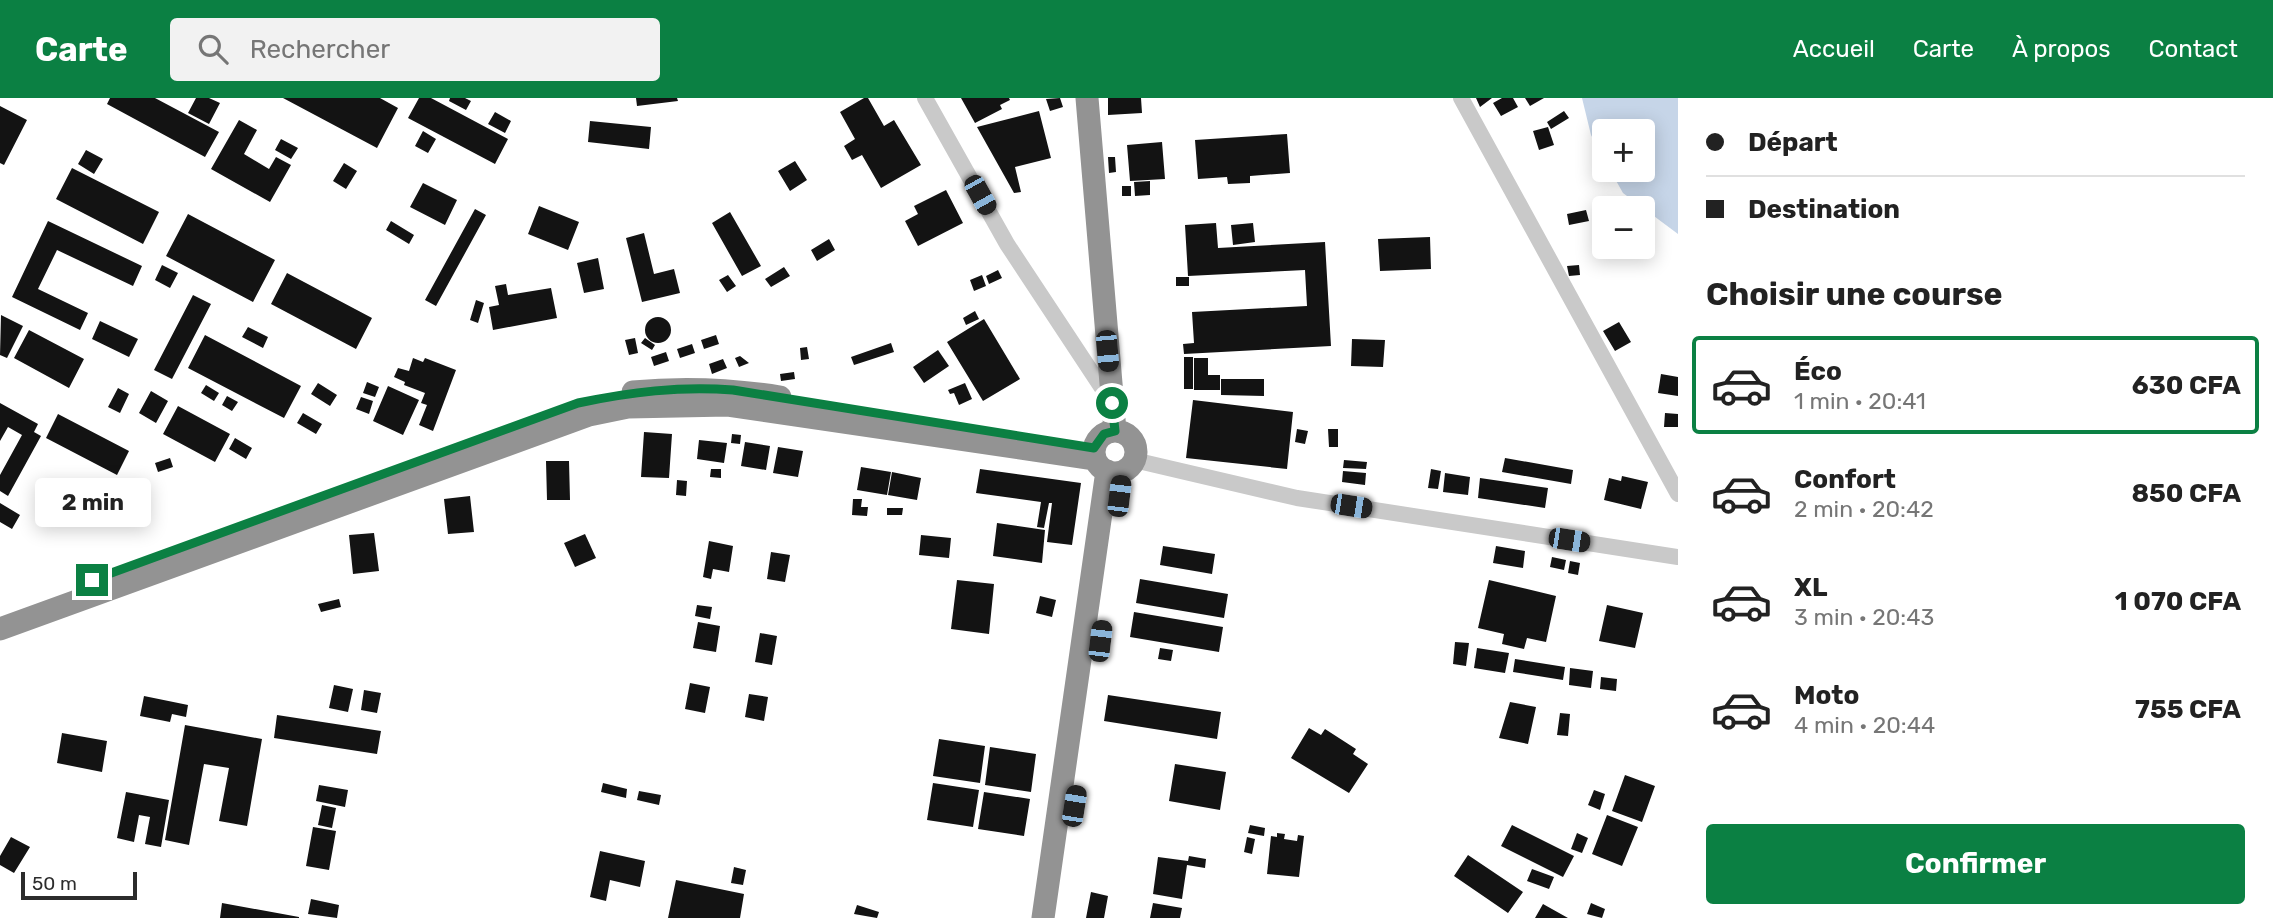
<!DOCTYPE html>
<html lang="fr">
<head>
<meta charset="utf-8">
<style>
  :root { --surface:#fff; --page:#f2f2f2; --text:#222; --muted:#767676; --line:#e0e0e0; --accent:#0b8043 }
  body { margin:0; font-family:Rubik,sans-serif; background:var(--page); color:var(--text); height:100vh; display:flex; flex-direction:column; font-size:26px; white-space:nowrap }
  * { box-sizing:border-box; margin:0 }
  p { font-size:23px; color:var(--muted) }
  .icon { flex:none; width:38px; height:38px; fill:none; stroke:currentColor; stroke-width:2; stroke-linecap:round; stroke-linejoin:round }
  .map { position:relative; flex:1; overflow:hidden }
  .drawer { display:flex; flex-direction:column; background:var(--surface); width:595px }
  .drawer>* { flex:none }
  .guide { display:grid; align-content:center; height:154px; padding:0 28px; background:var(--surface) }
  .buttons { position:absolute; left:1592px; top:21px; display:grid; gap:14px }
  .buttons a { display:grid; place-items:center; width:63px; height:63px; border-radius:7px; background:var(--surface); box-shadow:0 4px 18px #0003; font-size:35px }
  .scale { position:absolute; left:21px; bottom:18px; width:116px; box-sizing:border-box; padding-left:7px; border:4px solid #2c2c2c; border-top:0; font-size:19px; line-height:24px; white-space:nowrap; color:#2c2c2c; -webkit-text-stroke:5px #fff; paint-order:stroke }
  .end { position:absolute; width:32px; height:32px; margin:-16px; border:9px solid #0b8043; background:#fff; box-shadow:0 0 0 4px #fff }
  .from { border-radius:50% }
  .bubble { position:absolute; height:49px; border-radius:7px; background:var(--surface); box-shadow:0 4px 18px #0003; font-size:23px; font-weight:700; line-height:49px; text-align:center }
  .car { position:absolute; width:21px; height:42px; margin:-21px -10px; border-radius:9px; box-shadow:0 0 5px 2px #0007; background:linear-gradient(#222 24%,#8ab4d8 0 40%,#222 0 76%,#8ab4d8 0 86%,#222 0) }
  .guide b { display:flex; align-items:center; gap:24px; height:66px; font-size:26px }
  .guide b+b { border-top:2px solid var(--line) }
  .guide i { width:18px; height:18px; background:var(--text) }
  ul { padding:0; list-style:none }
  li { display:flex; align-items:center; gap:21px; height:98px; margin:0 14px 10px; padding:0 14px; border:4px solid transparent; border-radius:7px }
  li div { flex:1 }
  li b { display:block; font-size:26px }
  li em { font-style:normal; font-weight:700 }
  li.on { border-color:var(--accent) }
  li>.icon { width:63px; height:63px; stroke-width:1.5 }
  h2 { padding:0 28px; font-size:32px; line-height:84px }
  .cta { display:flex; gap:14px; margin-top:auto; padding:14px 28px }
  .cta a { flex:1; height:80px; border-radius:7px; background:var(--accent); color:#fff; font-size:28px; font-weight:700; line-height:80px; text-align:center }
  header { display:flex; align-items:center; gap:42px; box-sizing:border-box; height:98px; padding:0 35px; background:var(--accent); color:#fff }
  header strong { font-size:33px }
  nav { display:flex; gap:38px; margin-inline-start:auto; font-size:24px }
  .search { width:490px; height:63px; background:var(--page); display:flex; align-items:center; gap:18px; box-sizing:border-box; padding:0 24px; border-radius:7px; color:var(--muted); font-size:26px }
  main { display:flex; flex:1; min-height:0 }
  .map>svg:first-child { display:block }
  .water { fill:#c6d5e8 }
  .building { fill:#131313 }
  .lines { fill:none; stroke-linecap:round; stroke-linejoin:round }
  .minor { stroke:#c9c9c9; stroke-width:16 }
  .highway { stroke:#939393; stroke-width:23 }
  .route { stroke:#0b8043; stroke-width:9 }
</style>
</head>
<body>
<header>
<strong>Carte</strong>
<div class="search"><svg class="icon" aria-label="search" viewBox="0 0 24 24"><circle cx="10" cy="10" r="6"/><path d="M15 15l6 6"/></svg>Rechercher</div>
<nav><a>Accueil</a><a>Carte</a><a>À propos</a><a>Contact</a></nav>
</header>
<main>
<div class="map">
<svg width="1678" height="820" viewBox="0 0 1678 820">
  <rect width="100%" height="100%" fill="#fff"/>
  <path class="water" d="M1582 0H1678V136L1623 95 1610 72H1643V33H1605V62L1591 37Z"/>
  <path class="building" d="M110 0H155L219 34 205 59 107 6Z
    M196 0H209L220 5 209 26 188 15Z
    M283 0H380L398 10 377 50Z
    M419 0H431L508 41 495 66 408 20Z
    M450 0H465L471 3 466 12 449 3Z
    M636 0H677L678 3 637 8Z
    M864 0H868L884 28 894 22 921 67 881 90 862 57 852 62 844 48 855 41 840 14Z
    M961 0H1009L1010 2 1000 7 1002 11 975 25Z
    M1060 0 1063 9 1050 13 1046 1Z
    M1108 0H1141L1142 15 1108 17Z
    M1476 0H1492L1480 9Z
    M1502 0H1513L1518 9 1501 18 1493 5Z
    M1525 0H1544L1530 8Z
    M0 8 27 22 4 67 0 65Z
    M1039 13 1051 60 1015 69 1021 94 1014 95 977 29Z
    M1564 13 1569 20 1551 31 1547 24Z
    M495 14 511 23 505 35 488 26Z
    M239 22 257 32 244 56 269 71 276 59 291 67 270 104 211 71Z
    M590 23 651 29 649 51 588 44Z
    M1548 29 1554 47 1539 52 1533 33Z
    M423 33 436 41 428 55 415 48Z
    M1287 36 1290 75 1250 78V85L1228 86 1227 79 1198 81 1195 42Z
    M281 41 298 50 291 61 275 52Z
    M1162 44 1165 81 1130 83 1127 47Z
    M86 52 103 61 94 76 78 66Z
    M1108 59H1115L1116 74 1109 75Z
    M795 63 807 82 790 93 778 73Z
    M344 65 357 73 346 91 333 83Z
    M72 70 159 114 143 146 56 101Z
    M1150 83V97L1135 98 1134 84Z
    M423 85 457 102 445 127 410 109Z
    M1122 88H1131V98H1122Z
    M946 92 963 125 918 148 905 123 918 116 914 108Z
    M539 108 579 124 568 152 528 136Z
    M475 111 486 117 436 208 425 202Z
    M1586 112 1589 123 1569 127 1567 116Z
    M730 114 761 168 742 178 712 125Z
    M188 116 275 162 253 204 166 158Z
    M48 123 142 168 133 188 57 152 38 191 88 215 80 232 12 199Z
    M391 123 414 137 409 146 386 132Z
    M1216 125 1218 150 1325 144 1331 248 1184 256 1183 246 1194 245 1192 214 1307 208 1305 172 1188 178 1185 127Z
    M1253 125 1255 144 1233 147 1231 127Z
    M644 135 654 176 674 171 680 195 642 204 626 140Z
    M1430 139 1431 171 1380 173 1378 141Z
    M829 141 835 152 817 163 811 152Z
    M598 160 604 191 584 195 577 165Z
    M162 167 178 175 170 190 155 182Z
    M1579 167 1580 177 1569 178 1567 168Z
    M784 169 790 178 771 189 765 181Z
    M998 172 1002 180 989 186 986 178Z
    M287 175 372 220 356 251 271 206Z
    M728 177 736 188 727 194 719 182Z
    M982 177 986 188 974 193 970 182Z
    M1176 179H1189V188H1176Z
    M506 186 508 197 551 190 557 220 493 232 489 209 499 207 495 188Z
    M193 197 211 206 172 281 154 272Z
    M476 202 484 205 478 225 470 222Z
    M975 213 979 221 966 227 963 220Z
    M1 217 23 228 7 260 0 257Z
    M645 232a13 13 0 1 1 26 0a13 13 0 1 1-26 0Z
    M984 221 1020 281 983 303 947 244Z
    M100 223 138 241 129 259 92 241Z
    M1619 224 1631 244 1615 253 1603 233Z
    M248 229 268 239 263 250 242 239Z
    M29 232 84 261 69 290 14 260Z
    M205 237 301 288 284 320 188 270Z
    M716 237 719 246 704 251 701 242Z
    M635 240 638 255 629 257 625 242Z
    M645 240 655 247 652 252 641 245Z
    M1352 241 1385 242 1383 269 1351 268Z
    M891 245 894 254 854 267 851 259Z
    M692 246 695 255 680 260 677 251Z
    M807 249 809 261 801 262 800 250Z
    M938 252 949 268 924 285 913 269Z
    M666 254 669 263 654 268 651 259Z
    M740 258 749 265 739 269 735 260Z
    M1184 259H1193V291H1184Z
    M413 260 423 264 425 260 456 272 433 333 419 327 427 307 421 305 425 295 404 287 405 284 394 279 398 270 409 273Z
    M1194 260H1208V277H1220V292H1194Z
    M723 261 727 270 712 276 709 266Z
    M794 274 795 281 781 283 780 276Z
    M1661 276 1678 279V298L1658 295Z
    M1221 281H1264V298L1221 297Z
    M367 284 379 289 375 299 363 295Z
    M318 285 337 297 330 308 311 296Z
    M965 285 972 301 959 307 954 295 950 296 948 292Z
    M206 287 219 295 214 303 201 295Z
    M388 288 419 302 403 337 373 323Z
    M118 290 129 296 120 315 108 309Z
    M151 293 168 303 156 325 139 315Z
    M227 298 238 304 232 313 222 307Z
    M361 299 373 303 369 316 356 311Z
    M1193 302 1293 314 1287 371 1186 360Z
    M0 305 38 326 34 334 41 338 8 398 0 393V377L22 337 8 329 0 343Z
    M178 308 230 336 215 364 163 336Z
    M303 315 322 326 316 336 297 325Z
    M1665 315 1678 316V329H1664Z
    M58 316 129 353 117 377 46 340Z
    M1297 331 1308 333 1305 346 1295 344Z
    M1328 331H1338V349H1329Z
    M644 334 672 336 669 380 641 379Z
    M732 336 741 337 740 346 731 345Z
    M235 340 252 350 246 361 229 351Z
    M699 342 727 345 724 365 697 361Z
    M745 344 770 348 766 372 741 368Z
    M778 349 803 353 798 379 773 375Z
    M170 360 173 369 158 374 155 365Z
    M1505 360 1573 372 1571 386 1502 374Z
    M1344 362 1367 364 1366 371 1343 370Z
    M546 363H569L570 402H547Z
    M861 369 891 374 887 397 857 392Z
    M711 371H721V380L710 379Z
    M980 371 1081 385 1072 447 1047 444 1052 405H1049L1044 430 1037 429 1041 404 976 395Z
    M1431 371 1441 373 1438 391 1428 390Z
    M1343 373 1366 375 1365 387 1342 384Z
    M892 374 921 380 917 402 888 397Z
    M1445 375 1470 379 1468 397 1443 394Z
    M1622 378 1648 384 1641 411 1604 402 1609 380 1621 383Z
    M1480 380 1548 390 1545 410 1478 400Z
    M54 381 95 405 81 427 41 403Z
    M677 382 687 383 686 398 676 397Z
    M470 398 474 434 448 436 444 401Z
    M853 401H862L861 409H868L867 418 852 417Z
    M0 405 20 417 12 431 0 424Z
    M887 410H903L902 417H887Z
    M997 425 1045 432 1042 465 993 458Z
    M374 435 379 473 353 476 349 437Z
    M585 436 596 460 575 469 564 445Z
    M921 437 951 440 949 460 919 457Z
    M709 443 733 448 729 474 713 471 711 481 703 479Z
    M1163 448 1215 456 1212 476 1160 467Z
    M1496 448 1525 453 1523 470 1493 465Z
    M771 454 790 457 785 484 767 481Z
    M1552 459 1566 462 1564 472 1550 469Z
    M1570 463 1580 465 1578 477 1568 475Z
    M1140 481 1228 496 1224 520 1136 505Z
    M957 482 994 486 989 536 951 531Z
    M1489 482 1556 498 1546 544 1527 540 1524 551 1502 546 1504 536 1478 530Z
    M1040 498 1056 502 1052 519 1036 515Z
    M339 501 341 509 321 514 318 506Z
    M697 507 712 509 710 521 695 518Z
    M1607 507 1643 515 1635 550 1599 543Z
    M1134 514 1223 529 1219 554 1130 539Z
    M698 524 720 528 716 554 693 550Z
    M760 535 777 538 772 567 755 564Z
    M1455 544 1469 545 1466 568 1453 566Z
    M1160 550 1173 552 1171 563 1158 561Z
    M1477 550 1509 555 1505 575 1474 570Z
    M1515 561 1565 569 1563 582 1513 574Z
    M1570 570 1593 573 1591 590 1569 587Z
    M1601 579 1617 581 1616 593 1600 591Z
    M690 585 710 589 705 615 685 611Z
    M334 587 353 591 348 614 329 610Z
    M364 592 381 595 377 615 361 612Z
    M749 596 768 599 764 623 745 619Z
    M1108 597 1221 614 1217 641 1104 623Z
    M144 598 188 607 186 619 172 616 170 624 140 618Z
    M1510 604 1536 609 1528 646 1499 640Z
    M1560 615 1570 616 1568 638 1557 637Z
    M277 617 381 633 377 656 274 640Z
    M185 627 262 641 247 728 219 723 229 670 204 666 189 747 165 742Z
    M1309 630 1321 637 1325 631 1356 651 1353 656 1368 666 1349 695 1291 660Z
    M62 635 107 643 102 674 57 665Z
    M939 641 985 648 980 685 933 678Z
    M990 649 1036 656 1031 694 985 687Z
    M1175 666 1226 674 1220 712 1169 703Z
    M1625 677 1655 688 1642 724 1612 713Z
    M603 685 627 691 626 700 601 694Z
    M933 685 979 692 973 729 927 722Z
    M319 687 348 692 345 709 316 703Z
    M1594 692 1605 696 1600 712 1588 707Z
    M639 693 661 697 659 707 637 702Z
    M126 694 169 702 161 749 145 746 150 719 139 717 134 744 117 740Z
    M984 694 1030 701 1024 738 978 731Z
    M322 707 336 710 332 730 318 727Z
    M1607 717 1638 729 1622 768 1592 756Z
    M1250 727 1265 730 1264 738 1248 735Z
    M1512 727 1574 758 1563 779 1501 748Z
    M313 729 336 733 329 772 306 768Z
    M1277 735 1285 736 1284 741 1297 743 1298 737 1304 738 1299 779 1267 776 1271 738 1277 739Z
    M1577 735 1588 740 1582 755 1571 751Z
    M11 739 30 749 14 775 0 767V758Z
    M1247 739 1255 741 1252 756 1244 754Z
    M600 753 645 763 640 789 610 782 606 803 590 799Z
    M1468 757 1523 794 1508 815 1454 778Z
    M1189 758 1206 761 1205 770 1187 767 1182 801 1153 796 1158 759 1188 763Z
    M734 769 746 772 743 787 731 785Z
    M1532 771 1554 779 1549 791 1527 783Z
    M676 782 744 796 740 820H668Z
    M1091 794 1108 798 1104 820H1086Z
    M311 801 339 807 337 820 308 816Z
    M222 805 299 819V820H220Z
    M1153 805 1182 810 1180 820H1150Z
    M1591 805 1605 811 1602 820 1587 816Z
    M1543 806 1568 820H1535Z
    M857 807 879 814 877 820 854 816Z"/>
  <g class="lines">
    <path class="minor" d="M925 0 1007 146 1110 302
      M1461 0 1678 396
      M1134 362 1297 400 1678 459"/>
    <path class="highway" d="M1087 0 1115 333
      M633 294C684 289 730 291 780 299
      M1094 354a21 21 0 1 1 42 0a21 21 0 1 1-42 0Z
      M0 531 589 317 628 309 728 307 1095 361
      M1043 820 1107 373"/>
  </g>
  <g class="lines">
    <path class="route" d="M92 482 578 305C631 294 679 288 733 292L1094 350 1104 336 1115 333 1112 305"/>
  </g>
</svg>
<div class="buttons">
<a>+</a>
<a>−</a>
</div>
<div class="scale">50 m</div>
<i class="end from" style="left:1112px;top:305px"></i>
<i class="end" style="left:92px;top:482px"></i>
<div class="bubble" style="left:35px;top:380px;width:116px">2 min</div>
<i class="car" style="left:980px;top:97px;rotate:151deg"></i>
<i class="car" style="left:1107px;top:253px;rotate:175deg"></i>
<i class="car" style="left:1119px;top:398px;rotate:7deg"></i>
<i class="car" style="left:1351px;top:408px;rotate:99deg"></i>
<i class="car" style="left:1569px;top:442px;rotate:99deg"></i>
<i class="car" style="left:1100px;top:543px;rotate:7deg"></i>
<i class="car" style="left:1074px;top:708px;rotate:9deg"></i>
</div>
<section class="drawer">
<div class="guide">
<b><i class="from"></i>Départ</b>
<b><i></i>Destination</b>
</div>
<h2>Choisir une course</h2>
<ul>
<li class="on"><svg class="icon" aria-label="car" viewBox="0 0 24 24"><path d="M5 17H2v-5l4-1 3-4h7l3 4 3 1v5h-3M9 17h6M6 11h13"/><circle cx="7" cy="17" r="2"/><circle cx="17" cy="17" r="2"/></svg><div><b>Éco</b><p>1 min · 20:41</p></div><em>630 CFA</em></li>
<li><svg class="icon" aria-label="car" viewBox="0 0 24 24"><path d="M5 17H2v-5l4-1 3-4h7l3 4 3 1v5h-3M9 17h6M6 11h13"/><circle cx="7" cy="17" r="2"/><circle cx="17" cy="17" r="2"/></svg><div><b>Confort</b><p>2 min · 20:42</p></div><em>850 CFA</em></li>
<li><svg class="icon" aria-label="car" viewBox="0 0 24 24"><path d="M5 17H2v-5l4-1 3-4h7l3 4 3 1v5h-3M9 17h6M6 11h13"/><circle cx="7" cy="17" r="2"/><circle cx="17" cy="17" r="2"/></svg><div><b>XL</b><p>3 min · 20:43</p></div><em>1 070 CFA</em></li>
<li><svg class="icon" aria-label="car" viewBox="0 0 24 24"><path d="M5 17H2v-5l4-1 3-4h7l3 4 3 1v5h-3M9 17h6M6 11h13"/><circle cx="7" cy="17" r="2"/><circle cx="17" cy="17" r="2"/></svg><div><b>Moto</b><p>4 min · 20:44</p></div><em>755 CFA</em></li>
</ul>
<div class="cta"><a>Confirmer</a></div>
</section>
</main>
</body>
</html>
